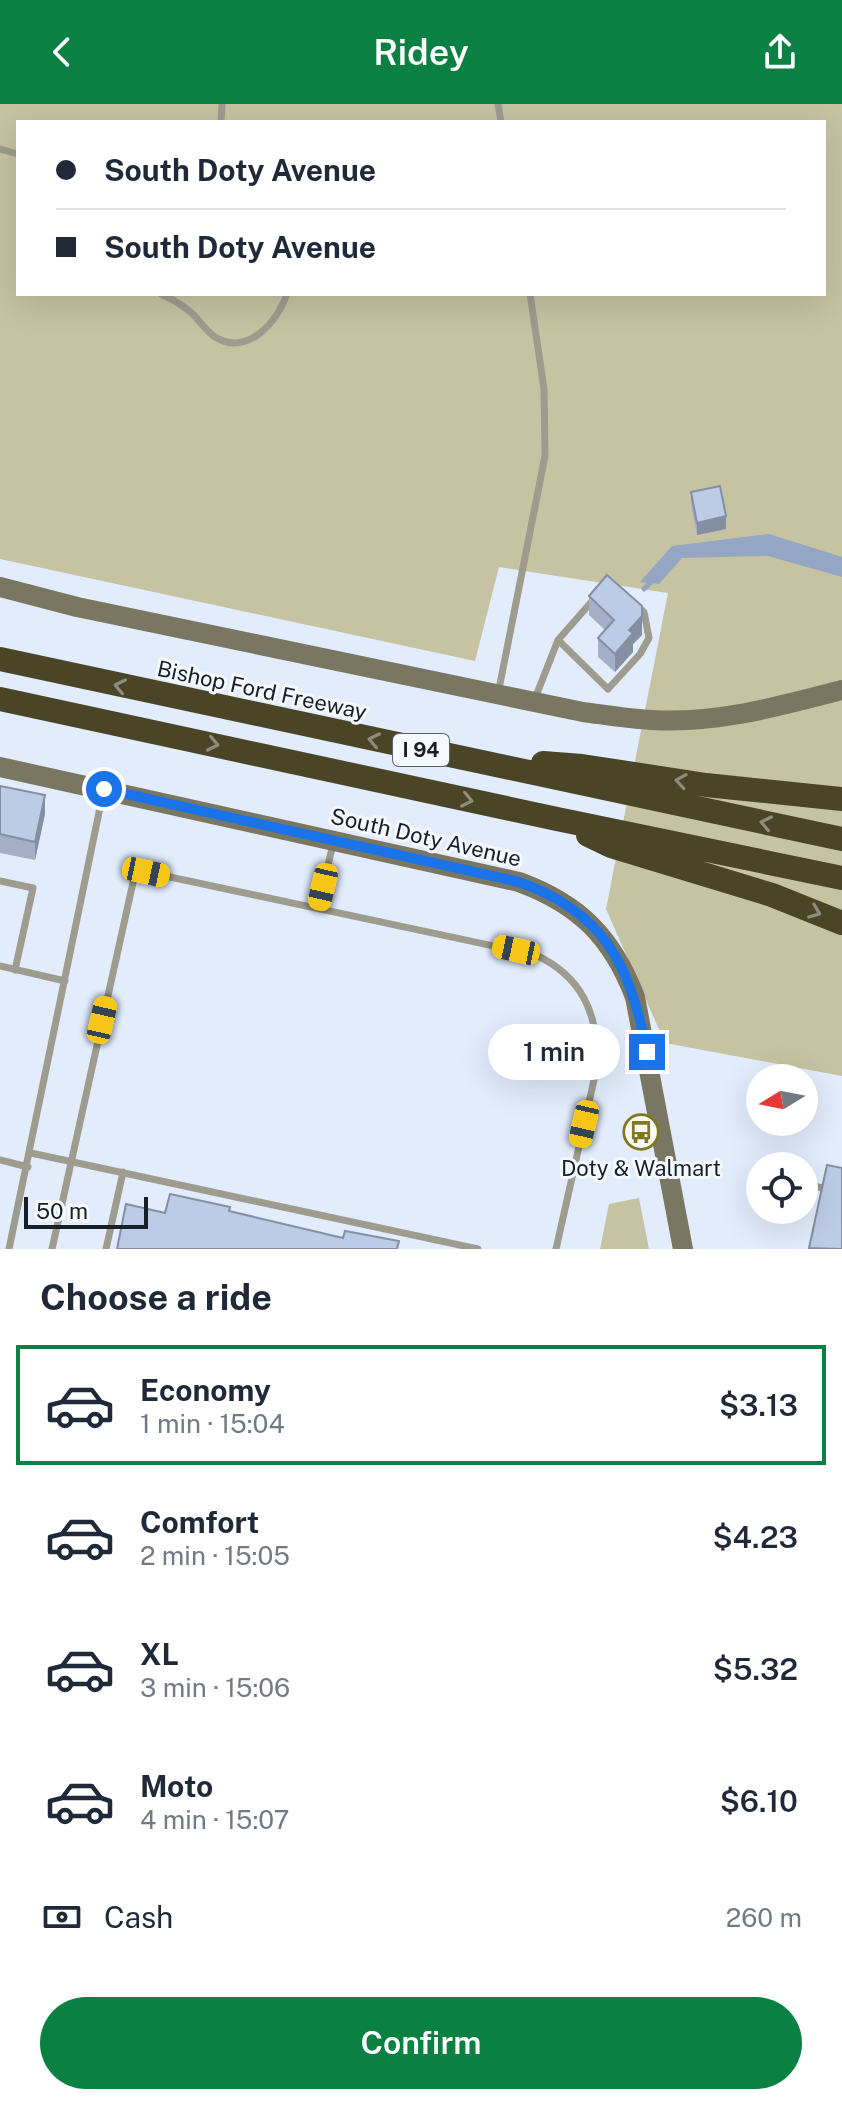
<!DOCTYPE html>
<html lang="en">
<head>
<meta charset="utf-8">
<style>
  :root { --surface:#fff; --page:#f2f2f3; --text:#1f2937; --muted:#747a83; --line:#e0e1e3; --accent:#0b8043 }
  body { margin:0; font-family:"Public Sans",sans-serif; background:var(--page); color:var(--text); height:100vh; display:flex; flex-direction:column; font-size:30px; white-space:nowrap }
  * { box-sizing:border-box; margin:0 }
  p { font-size:26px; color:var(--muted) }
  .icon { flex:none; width:44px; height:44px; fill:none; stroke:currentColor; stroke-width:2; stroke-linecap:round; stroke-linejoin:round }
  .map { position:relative; height:1145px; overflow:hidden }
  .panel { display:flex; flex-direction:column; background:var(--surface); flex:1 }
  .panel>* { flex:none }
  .guide { position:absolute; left:16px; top:16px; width:810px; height:176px; border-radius:0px; box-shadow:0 8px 32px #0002; display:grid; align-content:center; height:176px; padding:0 40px; background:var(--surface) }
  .needle { width:52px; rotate:260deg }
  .buttons { position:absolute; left:746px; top:960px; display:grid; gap:16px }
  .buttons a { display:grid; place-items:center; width:72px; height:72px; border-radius:50%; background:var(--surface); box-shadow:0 8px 32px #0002; font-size:40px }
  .scale { position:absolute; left:24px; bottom:20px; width:124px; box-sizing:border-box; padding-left:8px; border:4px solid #191f29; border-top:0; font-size:22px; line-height:28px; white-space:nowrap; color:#191f29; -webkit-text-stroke:6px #f5f9fe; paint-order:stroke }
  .end { position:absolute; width:36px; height:36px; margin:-18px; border:10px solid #1a73e8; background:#fff; box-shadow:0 0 0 4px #fff }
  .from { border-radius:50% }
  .bubble { position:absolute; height:56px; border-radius:28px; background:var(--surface); box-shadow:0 8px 32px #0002; font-size:26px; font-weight:600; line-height:56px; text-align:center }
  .car { position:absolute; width:24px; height:48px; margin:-24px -12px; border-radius:10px; box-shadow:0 0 6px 2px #0007; background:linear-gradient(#f5c518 24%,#345 0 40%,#f5c518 0 76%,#345 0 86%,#f5c518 0) }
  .guide b { display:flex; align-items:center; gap:28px; height:76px; font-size:30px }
  .guide b+b { border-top:2px solid var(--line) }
  .guide i { width:20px; height:20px; background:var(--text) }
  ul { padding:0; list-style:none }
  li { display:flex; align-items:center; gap:24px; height:120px; margin:0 16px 12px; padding:0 24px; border:4px solid transparent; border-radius:0px }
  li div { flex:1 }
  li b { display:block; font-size:30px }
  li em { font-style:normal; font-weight:600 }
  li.selected { border-color:var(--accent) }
  li>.icon { width:72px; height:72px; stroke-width:1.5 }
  h2 { padding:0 40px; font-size:36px; line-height:96px }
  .pay { display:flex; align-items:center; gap:20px; height:88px; padding:0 40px; font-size:30px }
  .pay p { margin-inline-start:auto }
  .action { display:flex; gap:16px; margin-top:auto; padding:16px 40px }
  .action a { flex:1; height:92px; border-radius:48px; background:var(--accent); color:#fff; font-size:32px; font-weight:600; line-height:92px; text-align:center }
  header { display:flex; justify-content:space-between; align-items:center; height:104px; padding:0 40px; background:var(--accent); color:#fff; font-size:36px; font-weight:600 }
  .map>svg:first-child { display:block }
  .green { fill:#c6c3a3; fill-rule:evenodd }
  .water { fill:#94a6c3 }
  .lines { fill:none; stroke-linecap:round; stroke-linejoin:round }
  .stream { stroke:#94a6c3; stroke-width:5 }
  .lane { stroke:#9e9c8e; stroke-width:7 }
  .secondary { stroke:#797661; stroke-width:20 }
  .highway { stroke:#494526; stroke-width:24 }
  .wall { fill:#a2afc7 }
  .shaded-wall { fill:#848fa2 }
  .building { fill:#bccce7; stroke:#848fa2; stroke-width:2 }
  .oneway { stroke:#8e8d7c }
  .route { stroke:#1a73e8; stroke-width:10 }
  .labels { text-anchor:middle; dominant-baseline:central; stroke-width:6; stroke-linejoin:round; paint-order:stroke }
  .shield { fill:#f5f9fe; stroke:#5b6069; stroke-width:2 }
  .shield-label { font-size:20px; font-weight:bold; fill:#191f29 }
  .street-label { font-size:22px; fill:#191f29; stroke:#f5f9fe }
  .poi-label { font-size:22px; fill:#191f29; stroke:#f5f9fe }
</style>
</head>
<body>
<header><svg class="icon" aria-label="back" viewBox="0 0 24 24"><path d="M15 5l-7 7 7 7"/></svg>Ridey<svg class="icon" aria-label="share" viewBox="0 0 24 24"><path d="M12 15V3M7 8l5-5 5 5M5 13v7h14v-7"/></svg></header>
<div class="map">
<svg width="842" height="1145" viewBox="0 0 842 1145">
  <rect width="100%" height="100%" fill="#e2ecfd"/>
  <path class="green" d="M0 0H842V972L665 939 606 805 668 489 499 463 475 557 0 455ZM18 18H824V190H18Z
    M639 1094 649 1145H600L609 1100Z"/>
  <path class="water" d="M769 430 842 453V473L768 452 682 454 659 480 640 478 672 442Z"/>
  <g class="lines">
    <path class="stream" d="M644 485 653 476"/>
    <path class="lane" d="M498 0 501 18
      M221 18 222 0
      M0 45 18 50
      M161 190C172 195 184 202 193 210 200 218 207 228 215 233 248 253 278 217 287 190
      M558 536 608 585 640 550 649 534 644 508 635 500
      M498 590 545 352 544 285 530 190
      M534 597 558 536 594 495
      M0 777 33 784 15 866
      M318 804 333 740
      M0 862 65 877
      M31 1049 478 1145
      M0 1056 28 1063
      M804 1080 842 1088
      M9 1145 103 689
      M52 1145 134 774 142 767 536 851C582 873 597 908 598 958L556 1145
      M106 1145 123 1068"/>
    <path class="secondary" d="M0 483 77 503 583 608C606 611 629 615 651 616 717 620 780 602 842 586
      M0 663 519 778C579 800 612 833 635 893L683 1145"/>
    <path class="highway" d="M0 555 842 735
      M0 595 557 715 842 774
      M543 659 582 662 706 681 842 695
      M588 731 611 742 772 791 842 819"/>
  </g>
  <path class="wall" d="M691 388 726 425 697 431 691 401Z
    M589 492 642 521V531L633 540V548L615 568 598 553V534L605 526 589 511Z
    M0 682 45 710 35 756 0 749Z"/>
  <path class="shaded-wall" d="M726 412V425L697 431V419Z
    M642 502V531L633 540V548L615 568V550Z
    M45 691V710L35 756V738Z"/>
  <path class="building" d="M720 382 726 412 697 419 691 388Z
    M607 471 642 502V512L629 526 633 529 615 550 598 534 614 516 589 492Z
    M0 682 45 691 35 738 0 730Z
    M827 1061 842 1064V1145L809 1144Z
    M170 1090 230 1103 229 1107 343 1134 345 1127 399 1137 397 1145H117L126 1100 165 1109Z"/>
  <defs><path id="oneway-chevron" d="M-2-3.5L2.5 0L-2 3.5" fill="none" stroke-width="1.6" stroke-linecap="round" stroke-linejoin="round" transform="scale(2)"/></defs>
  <g class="oneway">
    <use href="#oneway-chevron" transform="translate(120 582) rotate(-168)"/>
    <use href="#oneway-chevron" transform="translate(374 636) rotate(-168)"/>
    <use href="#oneway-chevron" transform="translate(213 640) rotate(12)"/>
    <use href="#oneway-chevron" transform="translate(681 677) rotate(-171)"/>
    <use href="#oneway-chevron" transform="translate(467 696) rotate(12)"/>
    <use href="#oneway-chevron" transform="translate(766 719) rotate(-168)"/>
    <use href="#oneway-chevron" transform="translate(815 808) rotate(22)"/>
  </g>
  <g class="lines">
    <path class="route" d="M104 685 519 778C606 809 630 862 647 948"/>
  </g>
  <defs>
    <symbol id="bus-ring" viewBox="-11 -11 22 22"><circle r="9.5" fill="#f5f9fe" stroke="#83771b" stroke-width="1.5"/><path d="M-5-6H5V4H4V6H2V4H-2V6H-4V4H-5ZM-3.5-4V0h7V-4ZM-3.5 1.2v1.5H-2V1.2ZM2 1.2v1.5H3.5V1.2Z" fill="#83771b"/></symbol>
  </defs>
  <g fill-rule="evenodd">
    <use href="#bus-ring" x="621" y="1008" width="40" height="40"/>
  </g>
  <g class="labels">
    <rect class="shield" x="393" y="630" width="56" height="32" rx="6"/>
    <g class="shield-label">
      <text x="421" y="646">I 94</text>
    </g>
    <g class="street-label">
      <text transform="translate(262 586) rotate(12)">Bishop Ford Freeway</text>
      <text transform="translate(426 733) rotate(13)">South Doty Avenue</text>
    </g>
    <g class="poi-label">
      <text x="641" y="1064">Doty &amp; Walmart</text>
    </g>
  </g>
</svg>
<div class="buttons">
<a><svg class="needle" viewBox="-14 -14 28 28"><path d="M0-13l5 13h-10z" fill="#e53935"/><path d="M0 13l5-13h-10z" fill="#747a83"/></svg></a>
<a><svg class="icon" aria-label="locate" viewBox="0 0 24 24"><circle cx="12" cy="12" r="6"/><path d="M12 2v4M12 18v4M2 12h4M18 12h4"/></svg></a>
</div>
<div class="scale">50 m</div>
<i class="end from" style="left:104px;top:685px"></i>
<i class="end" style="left:647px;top:948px"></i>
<div class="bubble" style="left:488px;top:920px;width:132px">1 min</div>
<i class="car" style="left:146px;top:768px;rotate:102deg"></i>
<i class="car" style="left:323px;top:783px;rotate:193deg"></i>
<i class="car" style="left:516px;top:846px;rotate:282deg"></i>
<i class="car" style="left:102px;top:916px;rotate:13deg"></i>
<i class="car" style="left:584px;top:1020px;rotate:193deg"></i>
<div class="guide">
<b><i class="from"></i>South Doty Avenue</b>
<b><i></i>South Doty Avenue</b>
</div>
</div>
<section class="panel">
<h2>Choose a ride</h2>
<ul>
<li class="selected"><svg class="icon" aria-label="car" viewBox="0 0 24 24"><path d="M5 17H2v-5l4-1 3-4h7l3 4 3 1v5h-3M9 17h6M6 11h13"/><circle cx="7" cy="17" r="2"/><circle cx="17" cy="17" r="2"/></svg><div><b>Economy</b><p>1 min · 15:04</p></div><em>$3.13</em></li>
<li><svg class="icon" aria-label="car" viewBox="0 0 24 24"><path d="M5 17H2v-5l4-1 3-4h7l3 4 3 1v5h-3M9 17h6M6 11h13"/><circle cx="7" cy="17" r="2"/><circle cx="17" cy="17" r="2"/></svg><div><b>Comfort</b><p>2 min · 15:05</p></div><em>$4.23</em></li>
<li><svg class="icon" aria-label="car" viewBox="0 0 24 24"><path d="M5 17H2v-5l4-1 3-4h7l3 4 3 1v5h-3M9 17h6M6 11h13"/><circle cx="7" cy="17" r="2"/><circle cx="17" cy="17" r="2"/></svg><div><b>XL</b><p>3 min · 15:06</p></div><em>$5.32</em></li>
<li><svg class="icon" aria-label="car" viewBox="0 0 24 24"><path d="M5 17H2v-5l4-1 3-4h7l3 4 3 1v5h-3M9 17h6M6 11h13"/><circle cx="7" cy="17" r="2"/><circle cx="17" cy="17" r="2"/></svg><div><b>Moto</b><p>4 min · 15:07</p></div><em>$6.10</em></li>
</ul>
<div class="pay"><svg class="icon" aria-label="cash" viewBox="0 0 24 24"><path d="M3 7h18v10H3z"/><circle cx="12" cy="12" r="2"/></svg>Cash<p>260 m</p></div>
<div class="action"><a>Confirm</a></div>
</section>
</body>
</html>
